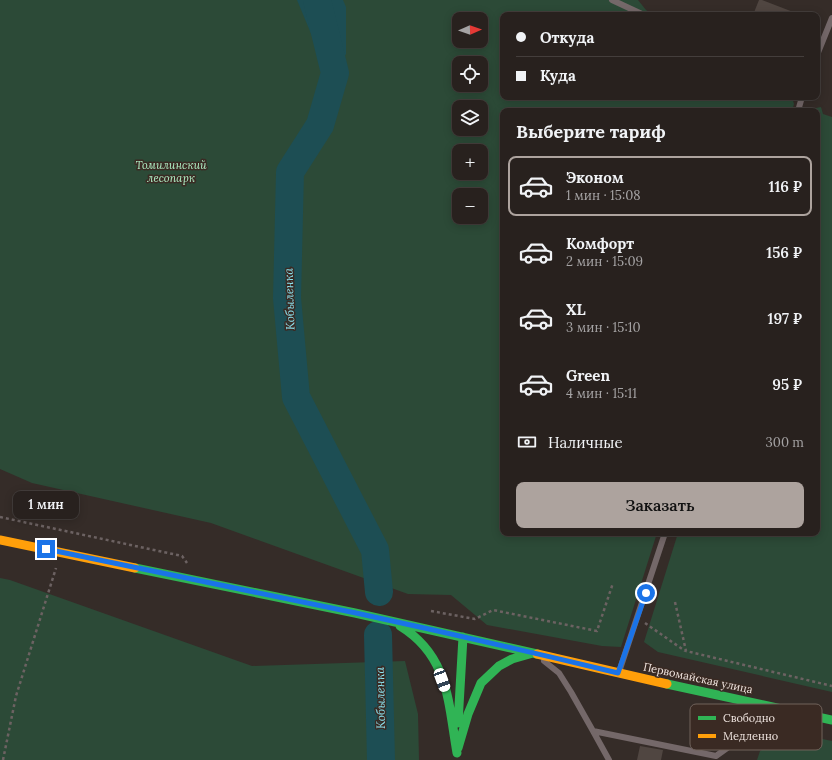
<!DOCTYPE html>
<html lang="ru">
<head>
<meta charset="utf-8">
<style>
  :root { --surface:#28211e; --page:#302927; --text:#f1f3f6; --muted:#a5a3a4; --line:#443e3c; --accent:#ada39e }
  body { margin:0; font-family:Lora,serif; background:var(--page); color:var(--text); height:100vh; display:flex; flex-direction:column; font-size:15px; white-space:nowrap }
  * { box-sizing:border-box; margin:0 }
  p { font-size:13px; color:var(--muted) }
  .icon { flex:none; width:22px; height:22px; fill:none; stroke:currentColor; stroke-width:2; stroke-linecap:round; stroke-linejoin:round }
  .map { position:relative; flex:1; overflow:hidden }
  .side { position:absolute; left:500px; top:108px; width:320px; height:428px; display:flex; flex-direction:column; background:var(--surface); border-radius:8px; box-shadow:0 2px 10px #0003,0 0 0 1px var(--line) }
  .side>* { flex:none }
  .guide { position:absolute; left:500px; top:12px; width:320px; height:88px; border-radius:8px; box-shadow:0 2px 10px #0003,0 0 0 1px var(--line); display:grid; align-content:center; height:88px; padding:0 16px; background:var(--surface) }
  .needle { width:26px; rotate:88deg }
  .fabs { position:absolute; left:452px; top:12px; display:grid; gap:8px }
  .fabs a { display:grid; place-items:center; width:36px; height:36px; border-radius:8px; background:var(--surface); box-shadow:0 2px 10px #0003,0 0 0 1px var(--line); font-size:20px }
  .end { position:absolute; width:18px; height:18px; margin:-9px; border:5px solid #1a73e8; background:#fff; box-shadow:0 0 0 2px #fff }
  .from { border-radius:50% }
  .bubble { position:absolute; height:28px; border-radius:8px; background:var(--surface); box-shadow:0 2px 10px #0003,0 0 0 1px var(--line); font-size:13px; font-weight:600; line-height:28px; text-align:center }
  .car { position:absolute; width:12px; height:24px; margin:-12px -6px; border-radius:5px; box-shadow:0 0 3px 1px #0007; background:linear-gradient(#fff 24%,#345 0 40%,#fff 0 76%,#345 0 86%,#fff 0) }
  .guide b { display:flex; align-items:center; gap:14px; height:38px; font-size:15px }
  .guide b+b { border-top:1px solid var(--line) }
  .guide i { width:10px; height:10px; background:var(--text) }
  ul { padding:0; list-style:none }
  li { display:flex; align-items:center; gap:12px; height:60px; margin:0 8px 6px; padding:0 8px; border:2px solid transparent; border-radius:8px }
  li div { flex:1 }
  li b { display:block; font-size:15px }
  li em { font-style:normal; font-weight:600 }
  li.on { border-color:var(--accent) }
  li>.icon { width:36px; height:36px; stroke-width:1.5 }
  h2 { padding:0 16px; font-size:18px; line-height:48px }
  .pay { display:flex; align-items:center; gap:10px; height:44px; padding:0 16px; font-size:15px }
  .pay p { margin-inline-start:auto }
  .button { display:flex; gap:8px; margin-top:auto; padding:8px 16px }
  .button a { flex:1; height:46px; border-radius:8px; background:var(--accent); color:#111; font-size:16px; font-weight:600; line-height:46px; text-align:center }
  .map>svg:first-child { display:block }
  .green { fill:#2c4a37; fill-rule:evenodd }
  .water { fill:#1d4e54 }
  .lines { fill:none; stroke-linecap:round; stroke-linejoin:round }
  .river { stroke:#1d4e54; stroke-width:28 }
  .building { fill:#504641 }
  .path { stroke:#6c6262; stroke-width:2.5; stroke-dasharray:3 3; stroke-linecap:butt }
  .lane { stroke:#746869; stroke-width:6 }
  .fast { stroke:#30b455; stroke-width:9 }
  .slow { stroke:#ff9f0a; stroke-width:9 }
  .route { stroke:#1a73e8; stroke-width:5 }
  .labels { text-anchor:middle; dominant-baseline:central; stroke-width:3; stroke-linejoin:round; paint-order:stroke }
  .park-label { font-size:11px; font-style:italic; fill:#aff0c6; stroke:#3a2a23 }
  .street-label { font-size:11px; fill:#eee3de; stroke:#3a2a23 }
  .water-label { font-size:12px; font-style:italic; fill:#8be3f0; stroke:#3a2a23 }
  .key { fill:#3a2a23; stroke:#70625b; stroke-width:1 }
  .key-label { font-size:11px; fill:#eee3de }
</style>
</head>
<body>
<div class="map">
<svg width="832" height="760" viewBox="0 0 832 760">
  <rect width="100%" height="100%" fill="#352c28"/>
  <path class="green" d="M0 0H638L646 10 654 15H503V97H772L775 100 779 97H792L794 104 792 111H503V533H657L621 647 602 646 487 625 451 595 408 594 211 523 32 483 0 469ZM459 19H481V41H459ZM459 63H481V85H459ZM459 107H481V129H459ZM459 151H481V173H459ZM459 195H481V217H459Z
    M821 107 823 114 832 117V692L658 652 644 642 678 533H817V111H811V109Z
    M0 578 10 580 252 666 405 661 418 714 419 760H0Z
    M794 733 832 741V760H757L760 751Z"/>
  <path class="water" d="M297 0H343L346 7V54L335 73 317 48Z"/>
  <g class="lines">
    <path class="river" d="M317 0 335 73 320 125 290 172 287 298 296 397 375 550 379 592
      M378 635 381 760"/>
  </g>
  <path class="building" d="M759 0H762L801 15H753Z
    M640 746 663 750 661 760H637Z"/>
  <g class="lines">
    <path class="path" d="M0 517 182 556 187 563
      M675 602 686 651 832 686
      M431 611 475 619 493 610 597 631 613 583
      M645 623 685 651
      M3 760 16 696 56 568"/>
    <path class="lane" d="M612 0 644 15
      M817 55 832 18
      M798 111 802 97
      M544 661 559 673 571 692 593 731 716 756 762 723 787 715
      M619 672 665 533
      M593 731 609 760"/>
    <path class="fast" d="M135 568 355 613 537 654
      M400 626C449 656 448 702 457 753
      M667 684 832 720
      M458 723 463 637
      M458 748 468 714 481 683 499 666 512 659 533 653"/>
    <path class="slow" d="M0 540 135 568
      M537 654 667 684"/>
  </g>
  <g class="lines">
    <path class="route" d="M46 549C149 571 253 591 356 613 444 632 531 652 618 673L646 593"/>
  </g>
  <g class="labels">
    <g class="park-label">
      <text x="171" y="165">Томилинский<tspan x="171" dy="13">лесопарк</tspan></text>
    </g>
    <g class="street-label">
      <text transform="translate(698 678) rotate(12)">Первомайская улица</text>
    </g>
    <g class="water-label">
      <text transform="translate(289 299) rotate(-92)">Кобыленка</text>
      <text transform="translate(380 698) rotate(-91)">Кобыленка</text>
    </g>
  </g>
  <rect x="690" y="704" width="132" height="46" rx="6" class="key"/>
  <rect x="698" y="716" width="18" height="4" fill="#30b455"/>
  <rect x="698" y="734" width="18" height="4" fill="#ff9f0a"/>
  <g class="key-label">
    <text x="723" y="722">Свободно</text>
    <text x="723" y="740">Медленно</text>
  </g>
</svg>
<div class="fabs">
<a><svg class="needle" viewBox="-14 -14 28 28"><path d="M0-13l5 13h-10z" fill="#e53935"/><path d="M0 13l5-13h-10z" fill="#a5a3a4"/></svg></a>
<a><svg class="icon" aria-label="locate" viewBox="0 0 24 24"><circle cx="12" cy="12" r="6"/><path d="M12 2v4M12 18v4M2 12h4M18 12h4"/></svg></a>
<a><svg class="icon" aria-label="layers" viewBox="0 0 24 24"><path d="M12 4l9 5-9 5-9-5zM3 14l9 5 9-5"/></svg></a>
<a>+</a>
<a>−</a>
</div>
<i class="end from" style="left:646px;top:593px"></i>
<i class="end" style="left:46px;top:549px"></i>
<div class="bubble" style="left:13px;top:491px;width:66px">1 мин</div>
<i class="car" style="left:442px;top:680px;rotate:160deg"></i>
<div class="guide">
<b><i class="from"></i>Откуда</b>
<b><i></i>Куда</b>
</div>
<section class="side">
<h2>Выберите тариф</h2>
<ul>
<li class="on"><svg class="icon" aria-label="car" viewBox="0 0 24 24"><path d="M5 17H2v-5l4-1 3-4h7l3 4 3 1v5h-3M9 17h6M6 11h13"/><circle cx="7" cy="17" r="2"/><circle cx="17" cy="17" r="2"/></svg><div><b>Эконом</b><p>1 мин · 15:08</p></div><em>116 ₽</em></li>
<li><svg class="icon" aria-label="car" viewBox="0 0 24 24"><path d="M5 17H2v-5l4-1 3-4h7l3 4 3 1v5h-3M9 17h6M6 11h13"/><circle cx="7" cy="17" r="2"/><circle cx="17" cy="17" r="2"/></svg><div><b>Комфорт</b><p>2 мин · 15:09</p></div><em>156 ₽</em></li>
<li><svg class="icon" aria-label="car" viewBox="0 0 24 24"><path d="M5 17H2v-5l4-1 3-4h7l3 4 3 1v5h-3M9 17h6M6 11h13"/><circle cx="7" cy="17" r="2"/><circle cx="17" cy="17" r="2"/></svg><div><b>XL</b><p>3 мин · 15:10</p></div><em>197 ₽</em></li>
<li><svg class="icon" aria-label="car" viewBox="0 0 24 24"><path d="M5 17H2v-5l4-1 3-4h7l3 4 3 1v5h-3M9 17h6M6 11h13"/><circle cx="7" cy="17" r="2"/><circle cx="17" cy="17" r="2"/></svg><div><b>Green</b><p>4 мин · 15:11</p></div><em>95 ₽</em></li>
</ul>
<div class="pay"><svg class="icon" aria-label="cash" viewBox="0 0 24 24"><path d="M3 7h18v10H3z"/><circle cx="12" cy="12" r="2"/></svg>Наличные<p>300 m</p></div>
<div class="button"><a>Заказать</a></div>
</section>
</div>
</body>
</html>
